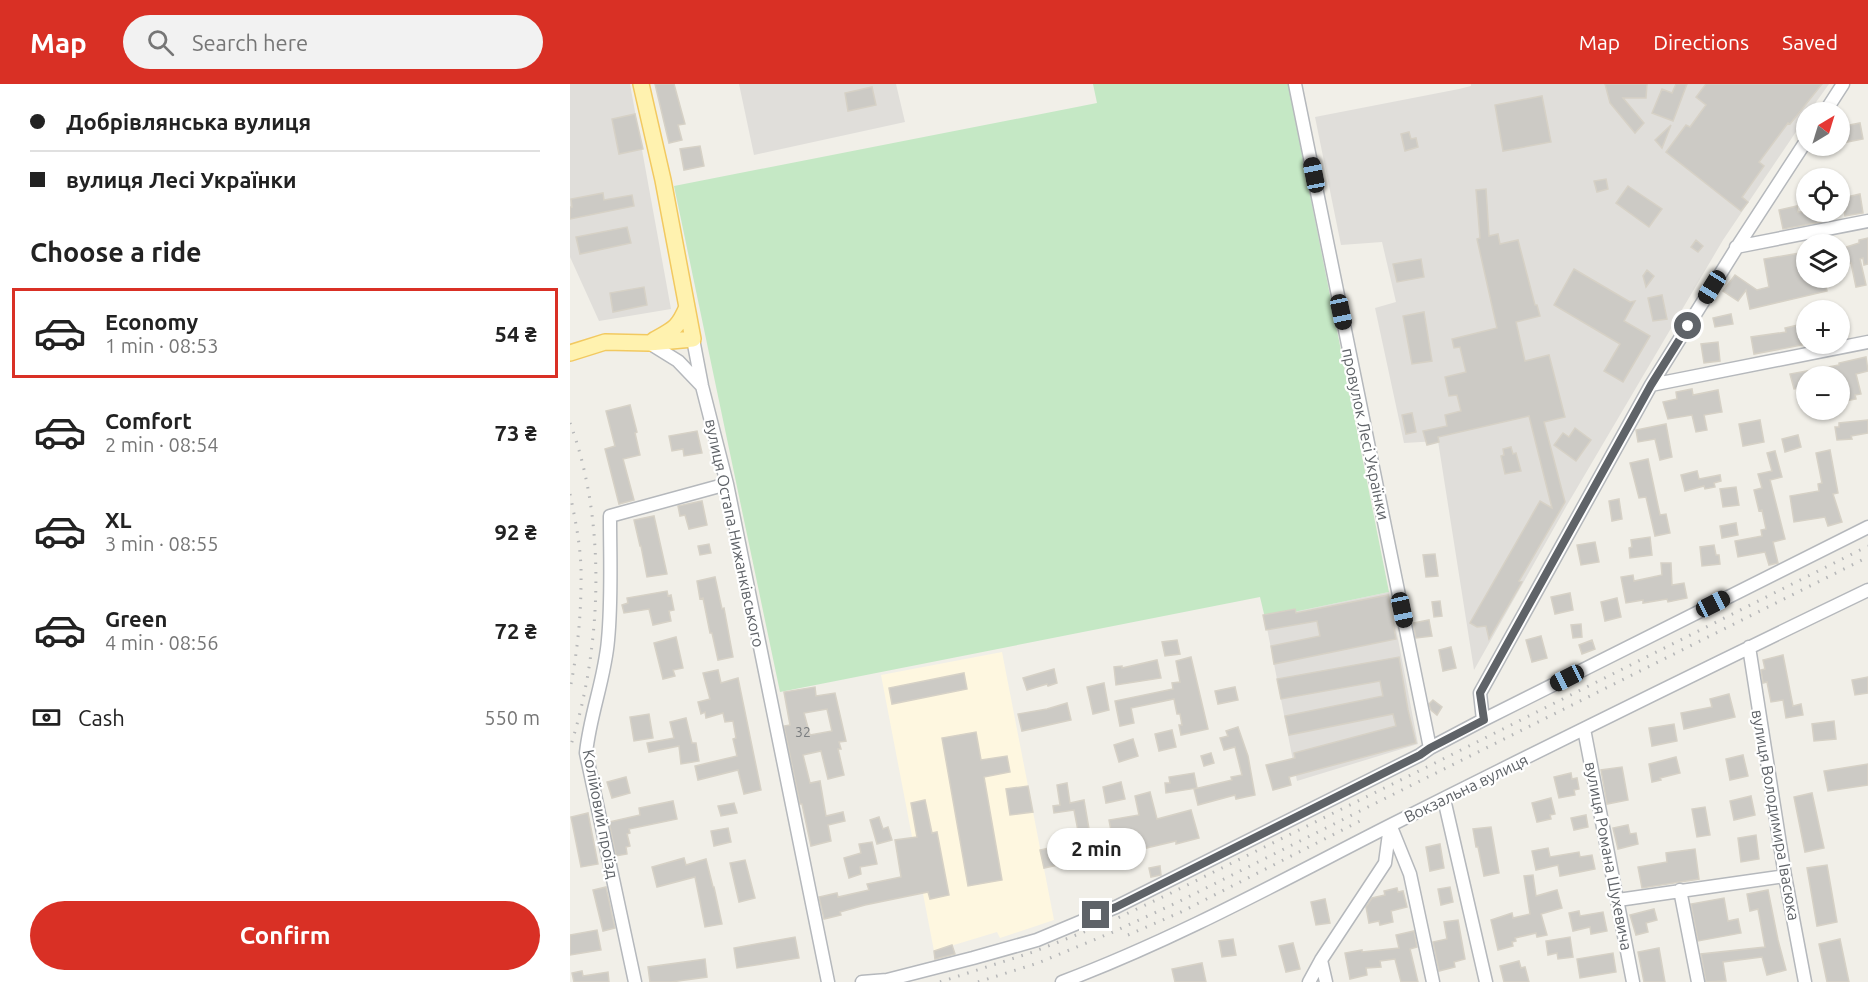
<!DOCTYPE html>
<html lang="en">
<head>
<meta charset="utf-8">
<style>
  :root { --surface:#fff; --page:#f2f2f2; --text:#222; --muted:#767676; --line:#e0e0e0; --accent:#d93025 }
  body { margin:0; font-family:Ubuntu,sans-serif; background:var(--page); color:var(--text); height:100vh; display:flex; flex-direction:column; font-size:22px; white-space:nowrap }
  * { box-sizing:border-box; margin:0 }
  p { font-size:20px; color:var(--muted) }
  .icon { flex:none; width:33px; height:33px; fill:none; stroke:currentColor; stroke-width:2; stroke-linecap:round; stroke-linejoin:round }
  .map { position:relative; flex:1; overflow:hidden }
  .details { display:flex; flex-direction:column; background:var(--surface); width:570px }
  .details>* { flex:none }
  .guide { display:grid; align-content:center; height:132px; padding:0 30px; background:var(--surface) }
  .needle { width:39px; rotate:38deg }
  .fabs { position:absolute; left:1226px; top:18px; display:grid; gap:12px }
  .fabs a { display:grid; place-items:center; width:54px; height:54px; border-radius:50%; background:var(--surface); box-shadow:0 2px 4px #0004; font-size:30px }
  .end { position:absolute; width:27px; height:27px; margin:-14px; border:8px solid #5f6368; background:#fff; box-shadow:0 0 0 3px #fff }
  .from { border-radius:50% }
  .bubble { position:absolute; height:42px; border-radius:21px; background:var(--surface); box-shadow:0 2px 4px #0004; font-size:20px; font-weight:700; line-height:42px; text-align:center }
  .car { position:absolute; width:18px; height:36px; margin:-18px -9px; border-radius:8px; box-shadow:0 0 4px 2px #0007; background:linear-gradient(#222 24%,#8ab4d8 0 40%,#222 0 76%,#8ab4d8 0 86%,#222 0) }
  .guide b { display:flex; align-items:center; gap:21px; height:57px; font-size:22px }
  .guide b+b { border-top:2px solid var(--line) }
  .guide i { width:15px; height:15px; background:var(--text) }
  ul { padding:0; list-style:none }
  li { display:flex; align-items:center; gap:18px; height:90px; margin:0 12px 9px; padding:0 18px; border:3px solid transparent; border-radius:0px }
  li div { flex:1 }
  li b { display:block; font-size:22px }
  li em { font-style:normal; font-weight:700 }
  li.on { border-color:var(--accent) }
  li>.icon { width:54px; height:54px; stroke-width:1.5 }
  h2 { padding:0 30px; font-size:27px; line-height:72px }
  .pay { display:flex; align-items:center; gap:15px; height:66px; padding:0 30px; font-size:22px }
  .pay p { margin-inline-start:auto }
  .cta { display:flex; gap:12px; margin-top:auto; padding:12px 30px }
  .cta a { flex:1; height:69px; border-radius:36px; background:var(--accent); color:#fff; font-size:24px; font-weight:700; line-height:69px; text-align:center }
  header { display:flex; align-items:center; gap:36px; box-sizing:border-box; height:84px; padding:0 30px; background:var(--accent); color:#fff }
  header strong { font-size:28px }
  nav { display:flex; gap:33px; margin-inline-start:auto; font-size:21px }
  .search { width:420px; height:54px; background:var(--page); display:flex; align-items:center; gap:15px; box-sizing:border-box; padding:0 21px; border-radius:33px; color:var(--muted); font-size:22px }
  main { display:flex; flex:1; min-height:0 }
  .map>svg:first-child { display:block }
  .commercial { fill:#fef7e0 }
  .industrial { fill:#e0deda }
  .green { fill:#c5e8c5 }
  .building { fill:#cccac5; stroke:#d6d1c6; stroke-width:1.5; fill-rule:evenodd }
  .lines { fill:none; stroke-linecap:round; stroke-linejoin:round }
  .minor-casing { stroke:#b5b8bc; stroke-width:15 }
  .major-casing { stroke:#f2c960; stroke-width:18 }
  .minor { stroke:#fff; stroke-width:12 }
  .major { stroke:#fff2af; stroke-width:15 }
  .rail { stroke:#b6b7b8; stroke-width:3; stroke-dasharray:1.5 8; stroke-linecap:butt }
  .route { stroke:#5f6368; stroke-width:8 }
  .labels { text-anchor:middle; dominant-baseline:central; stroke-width:4.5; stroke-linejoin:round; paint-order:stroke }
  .number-label { font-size:14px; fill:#7a7d7f }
  .street-label { font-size:16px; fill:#5f6368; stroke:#fff }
</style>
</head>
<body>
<header>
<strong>Map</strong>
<div class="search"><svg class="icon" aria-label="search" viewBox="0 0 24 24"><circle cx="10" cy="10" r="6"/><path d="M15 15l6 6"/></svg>Search here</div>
<nav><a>Map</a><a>Directions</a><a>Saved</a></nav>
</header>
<main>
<section class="details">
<div class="guide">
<b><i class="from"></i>Добрівлянська вулиця</b>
<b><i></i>вулиця Лесі Українки</b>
</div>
<h2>Choose a ride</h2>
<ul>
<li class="on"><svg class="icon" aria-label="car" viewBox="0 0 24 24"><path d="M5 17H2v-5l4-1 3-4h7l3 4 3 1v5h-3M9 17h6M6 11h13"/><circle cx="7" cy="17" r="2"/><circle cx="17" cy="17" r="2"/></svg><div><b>Economy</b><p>1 min · 08:53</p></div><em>54 ₴</em></li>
<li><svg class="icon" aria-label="car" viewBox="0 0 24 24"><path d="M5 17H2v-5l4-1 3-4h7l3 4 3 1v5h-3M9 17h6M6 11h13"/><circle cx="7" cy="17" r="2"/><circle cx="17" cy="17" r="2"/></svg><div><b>Comfort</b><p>2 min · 08:54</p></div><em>73 ₴</em></li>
<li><svg class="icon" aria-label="car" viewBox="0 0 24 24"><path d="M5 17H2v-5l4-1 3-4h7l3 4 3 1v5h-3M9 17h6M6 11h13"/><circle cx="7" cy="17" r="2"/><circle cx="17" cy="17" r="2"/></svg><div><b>XL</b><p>3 min · 08:55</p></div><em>92 ₴</em></li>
<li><svg class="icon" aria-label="car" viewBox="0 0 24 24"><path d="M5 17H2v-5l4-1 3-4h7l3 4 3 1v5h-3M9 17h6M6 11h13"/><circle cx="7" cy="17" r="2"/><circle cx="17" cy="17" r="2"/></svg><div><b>Green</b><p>4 min · 08:56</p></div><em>72 ₴</em></li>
</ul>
<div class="pay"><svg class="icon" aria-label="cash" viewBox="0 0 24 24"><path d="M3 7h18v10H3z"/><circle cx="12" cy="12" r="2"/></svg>Cash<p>550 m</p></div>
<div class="cta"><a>Confirm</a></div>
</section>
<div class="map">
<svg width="1298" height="898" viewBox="0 0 1298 898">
  <rect width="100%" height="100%" fill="#f1efe8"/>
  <path class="commercial" d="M432 568 484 836 430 854 427 848 364 867 311 591Z"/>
  <path class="industrial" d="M0 0H60L101 225 29 237 0 173Z
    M169 0H326L335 38 184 71Z
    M901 0H1259L1239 28H1236V33L1153 156 997 421 904 586 868 357 834 359 805 224 826 218 812 158 771 161 745 33 889 5 901 2Z
    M819 508 848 660 727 697 695 534Z"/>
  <path class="green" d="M523 0H718L819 508 695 534 690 513 210 608 104 102 527 19Z"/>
  <path class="building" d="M85 0H104L115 40 108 41 112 56 99 59Z
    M1035 0H1077L1076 14H1053L1074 39 1065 49 1040 19Z
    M1106 0H1117L1103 37 1082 29 1092 5 1102 9Z
    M1136 0H1252L1220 40 1218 39 1189 78 1194 82 1172 113 1178 118 1171 127 1096 68 1116 41 1120 43 1136 21 1126 13Z
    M302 3 306 21 278 27 275 9Z
    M972 12 981 58 933 67 925 21Z
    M65 30 73 65 49 70 42 35Z
    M1290 39 1293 55 1277 58 1274 42Z
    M1101 41 1092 64 1085 56Z
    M839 48 841 55 846 54 848 63 835 67 831 50Z
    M130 62 134 82 114 86 110 65Z
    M1036 95 1038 105 1027 108 1024 97Z
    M1058 102 1092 125 1079 143 1046 119Z
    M916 105 919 152 928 150 930 160 948 156 965 221H967L970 232 946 238 955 277 979 271 995 333 974 338 995 418 949 497 952 498 919 555 916 542 907 543 900 539 970 417 982 424 959 332 868 353 869 358 857 361 853 347 877 342 875 331 891 327 887 311 879 312 875 293 896 288 890 263 884 264 882 255 927 244 907 155 910 154 906 106Z
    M33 109 34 116 62 111 64 122 0 135V123H2L1 115Z
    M1290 110 1293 129 1275 132 1272 114Z
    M1227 122 1228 128H1261L1263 136 1213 145 1209 126Z
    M57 143 61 159 10 170 6 153Z
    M1298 154V180L1294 181 1293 174 1290 175 1296 201 1286 203 1281 179 1269 182V167L1276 165V163L1289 159V156Z
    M1126 156 1133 162 1128 168 1121 163Z
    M1236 168V197L1254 194 1257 207 1180 225 1176 206 1168 217 1153 207 1165 191 1187 206 1199 203 1194 175Z
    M851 175 854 193 827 198 823 180Z
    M1004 185 1060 218 1065 217 1054 237 1080 252 1053 298 1034 287 1050 260 984 221Z
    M1077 186 1084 192 1076 203 1073 192Z
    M74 203 77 221 43 228 40 209Z
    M1092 211 1097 235 1083 237 1078 214Z
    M854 228 862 277 842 280 833 232Z
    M1161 230 1163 240 1145 243 1143 234Z
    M1228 241 1232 261 1184 270 1181 253 1216 248 1215 244Z
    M1148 258 1150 277 1134 279 1131 260Z
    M1296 273 1298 287 1286 290 1291 310 1285 311 1286 315 1276 317 1270 297H1269V292H1236V303L1224 305 1220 290 1269 281V279Z
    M1122 305 1123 311 1148 306 1152 328 1134 331 1137 346 1126 348 1122 331 1098 335 1093 318 1107 315 1106 308Z
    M60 321 67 348 65 349 70 371 53 375 64 416 49 420 35 365 45 362 36 327Z
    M842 329 846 348 836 350 832 331Z
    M1190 336 1194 358 1173 362 1169 340Z
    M1298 336V349L1281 352 1282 355 1267 356 1265 343H1269V339Z
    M1096 340 1102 373 1090 376 1085 355 1068 358 1066 346Z
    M1005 344 1021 356 1006 377 984 361 993 349 999 353Z
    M127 347 132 369 114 372 113 365 102 367 99 352Z
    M1228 351 1231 363 1215 368 1212 355Z
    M941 363 943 370 946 369 951 387 935 390 931 372 934 371 933 365Z
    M1260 366 1268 409 1263 410 1272 438 1258 442 1255 433 1224 438 1220 412 1249 407 1248 400 1252 399 1246 369Z
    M1205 367 1212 393 1200 396 1215 455 1203 458 1208 479 1199 481 1195 468 1168 473 1165 457 1192 452 1191 446 1196 445 1192 426 1189 427 1184 406 1192 404 1188 390 1202 387 1197 369Z
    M1078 375 1090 431 1096 430 1100 449 1085 452 1076 413 1069 414 1060 379Z
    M1127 387 1129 395 1150 391 1151 397 1144 399 1145 403 1135 405 1134 402 1115 407 1111 391Z
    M1166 403 1169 421 1153 423 1150 405Z
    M1049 415 1052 435 1042 437 1039 417Z
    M132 417 137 441 119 445 115 431 110 432 108 422Z
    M84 432 97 490 77 493 71 462H70L64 436Z
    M1166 439 1168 451 1152 454 1150 442Z
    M1080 453 1082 471 1060 474 1059 464 1062 463 1061 456Z
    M1025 458 1029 478 1011 481 1007 461Z
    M139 460 141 469 130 471 128 462Z
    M1144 461 1146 471H1149L1150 480 1132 482 1130 463Z
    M865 470 868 492 856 493 853 471Z
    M1091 479H1101L1102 501 1114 499 1117 514 1098 518 1097 515 1073 519V516L1056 519 1051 493 1063 491 1064 497 1092 491Z
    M145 493 152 525 154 524 163 573 148 576 142 549H140L133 514 130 515 127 497Z
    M97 507 98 512 101 511 104 526 99 527 101 537 83 541 79 525 54 529 52 521 58 519 57 514Z
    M1000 509 1003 526 985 530 981 513Z
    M818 511 826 555 704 580 701 562 750 552 747 537 696 546 693 531 725 525 726 529Z
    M1047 514 1051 533 1035 537 1031 518Z
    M870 517 872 532 864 533 862 518Z
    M859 536 862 552 846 554 843 539Z
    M1011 540 1012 553 1003 554 1001 541Z
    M971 552 977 574 962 578 956 556Z
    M106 553 113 584 103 586 105 592 93 595 84 559Z
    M607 556 610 570 595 572 592 558Z
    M1022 556 1025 565 1012 570 1009 561Z
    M881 563 886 584 873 587 869 566Z
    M1213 571 1223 622 1231 620 1233 631 1216 634 1213 616 1201 618 1197 598 1193 599 1191 586 1195 585 1193 576Z
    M621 573 638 645 611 651 609 641H612L610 630H607L604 615 561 624 564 639 550 642 545 617 603 605 602 599 610 598 606 577Z
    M829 573 838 626 846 659 719 693 721 701 703 706 696 681 725 674 724 669 826 642 823 630 719 651 715 632 813 612 810 597 711 615 707 595Z
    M587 576 591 594 546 601 544 583 552 582V584Z
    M484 585 487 599 478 602 477 600 457 606 453 594Z
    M148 586 151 599 168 594 191 706 174 710 168 686 128 696 125 682 167 672 163 655 166 654 163 637 155 638 153 629 136 634 135 628 131 630 128 618 140 615 133 589Z
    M394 589 397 605 322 620 319 604Z
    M1298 593V609L1285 611 1282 596Z
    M534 599 539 626 523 630 517 603Z
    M245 603 246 612 265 609 276 657 269 658 271 665H268L274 691 258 695 251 667 233 671 240 699 250 697 256 732 273 728 275 737 258 741 261 757 241 762 232 720H230L214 642 220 641 214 608ZM257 625 262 647 240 651 234 629Z
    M665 603 668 616 648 620 645 607Z
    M1159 610 1165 633 1114 645 1111 629 1142 623 1140 615Z
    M863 616 872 623 867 631 861 626 859 620Z
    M497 619 501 636 452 647 448 630 477 625Z
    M79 630 83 654 64 657 60 633Z
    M116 634 122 659H126L129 677 111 680 109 662 79 668 77 659 104 654 100 638Z
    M1264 637 1266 655 1244 657 1242 640Z
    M1104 640 1107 657 1082 662 1079 644Z
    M668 643 678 672 685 711 666 715 665 711 628 721 624 705 662 696 661 693 672 691 665 663 654 666 650 654 658 652 656 647Z
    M602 646 606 663 589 667 585 650Z
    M406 648 411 676 437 672 440 688 414 693 432 796 398 802 372 654Z
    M563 655 568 672 549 678 544 661Z
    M641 669 644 679 634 682 631 672Z
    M1173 671 1178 692 1160 696 1156 675Z
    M1106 673 1110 689 1090 694 1091 696 1082 698 1079 680Z
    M1298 680V701L1258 707 1254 687Z
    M1052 683 1058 716 1037 720 1031 686Z
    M624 689 627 704 596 709 595 699H600L599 693Z
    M1001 689 1002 695 1007 694 1009 705 1004 706 1005 711 989 714 984 693Z
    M56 693 60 709 42 714 37 698Z
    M551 698 555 715 536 719 533 703Z
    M497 699 500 719 514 716 519 745 508 747 504 726 484 729 483 722 490 721 487 701Z
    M458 702 463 728 440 731 436 705Z
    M580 708 587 735 621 726 629 754 606 760V757L547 771V768L519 773 517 763 543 757 539 736 569 731 565 712Z
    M1242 709 1254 764 1235 768 1224 713Z
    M1181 712 1185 731 1164 736 1160 717Z
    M981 714 985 730 980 731 981 735 967 738 962 719Z
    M355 716 362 749 367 748 379 811 360 815 358 808 295 821 270 828 271 831 254 835 249 813 267 809 268 813 299 806 297 800 331 793 325 756 347 753 341 719Z
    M103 717 107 735 59 745 60 749 57 750 60 762 56 763 57 770 46 772 39 738 70 731 69 724Z
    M164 719 167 729 151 732 148 722Z
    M1135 723 1140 751 1127 753 1122 725Z
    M18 729 28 780 11 783 1 733Z
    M1016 731 1018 743 1004 746 1001 734Z
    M309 733 313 745 318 743 322 756 307 760 300 736Z
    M1058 741 1060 750 1066 749 1068 760 1048 765 1043 744Z
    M921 743 929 789 914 792 908 763H906L903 745Z
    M158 744 161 758 144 762 141 747Z
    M1186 751 1189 775 1171 778 1168 754Z
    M302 758 307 780 290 783 291 790 279 794 274 774 291 769 289 760Z
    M870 760 874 784 860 787 856 763Z
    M484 763V765L490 764 493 780 474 784 470 766Z
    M978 764 980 773 1009 768 1010 773 1022 771 1025 785 990 792 988 781 966 786 962 767Z
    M1125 765 1129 795 1072 804 1068 783 1097 778 1096 769Z
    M114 774 116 781 136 775 143 803H144L152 840 135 843 125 793 87 803 82 783Z
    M175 776 185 814 169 818 160 779Z
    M1257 781 1267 838 1247 842 1237 784Z
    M590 782 591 791 581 793 579 784Z
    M963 791 966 812 987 806 992 824 971 830 977 851 967 853 966 849 945 854 946 857 942 858 943 862 928 866 921 836 942 829 943 834 960 830 954 792Z
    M36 803 45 844 33 847 23 806Z
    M880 803 883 818 871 821 868 805Z
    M827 804 828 808 833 807 837 823 821 827 823 838 810 841 809 837 799 839 796 823 802 814 815 811 814 807Z
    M1198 806 1208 856 1216 886 1197 891 1192 873 1153 878 1156 897 1136 898 1131 870 1195 863 1188 825 1180 827 1177 810Z
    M1154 814 1158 837 1168 835 1171 849 1128 857 1121 820Z
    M755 815 760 839 746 841 741 818Z
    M1084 825 1087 836 1076 839 1078 848 1066 851 1060 831Z
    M1009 827 1010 832 1033 828 1037 847 1021 850 1020 843 1003 847 999 829Z
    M888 836 895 875 884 878 885 883 869 887 863 858 877 855 874 838Z
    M27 846 31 866 0 871V851Z
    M844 847 847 863 840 865 848 898H831L825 875 810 877 811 883 796 884 797 891 780 895 775 869 792 866V868L829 864 826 851Z
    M225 853 229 874 167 884 164 864Z
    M1000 853 1003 873 988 875 987 869 978 871 976 857Z
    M663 855 666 871 652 873 649 857Z
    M1270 855 1279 898H1257L1249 860Z
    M723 859 730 885 716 888 709 862Z
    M382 861 385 870 365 875 364 867Z
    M1089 864 1095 898H1074L1068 868Z
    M1043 869 1046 888 1010 894 1007 875Z
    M135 875 137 893 101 898H80L78 883Z
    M949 877 951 884 955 883 959 898H934L930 882Z
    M632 879 636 898H605L602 885Z
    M12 887 13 892 38 888 39 898H4L2 889Z"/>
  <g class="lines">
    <defs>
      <path id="minor" d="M725 0 860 664
        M1255 28 1273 0
        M1166 163 1298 137
        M123 255 132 302 157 400 258 898
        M79 259 108 277 131 301
        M1081 301 1298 258
        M1179 563 1215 792 1235 898
        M913 636 910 609 1081 301 1169 160 1236 57
        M1014 645 1063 898
        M874 715 916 898
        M821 743 840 790 863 898
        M1110 806 1128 898
        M1048 816 1215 792
        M751 876 756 898
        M65 898 16 669C20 630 35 594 38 556 42 515 40 473 40 432L157 400
        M292 898 317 896 403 874 467 856 546 823 850 671 860 664 913 636 1298 443
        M492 898C606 855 711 797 819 742 978 662 1138 583 1298 506
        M739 898 751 876 815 779 820 742"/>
      <path id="major" d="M84 256C104 245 108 244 117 223
        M0 269 35 258 79 259 123 255 93 96 71 0"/>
    </defs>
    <use href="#minor" class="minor-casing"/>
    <use href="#major" class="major-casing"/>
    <use href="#minor" class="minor"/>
    <use href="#major" class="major"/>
    <path class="rail" d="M0 339C37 437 32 565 0 664
      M0 410C6 439 12 468 11 498 11 534 7 570 0 605
      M558 851 611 828 792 736
      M370 898 463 868 539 838 599 810 859 682 1298 462
      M408 898 468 879 543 848 606 819 1298 473"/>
  </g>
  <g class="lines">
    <path class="route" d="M526 831 546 823 850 671 860 664 914 636 910 609 1081 301 1118 242"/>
  </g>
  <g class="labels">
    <g class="number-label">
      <text x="233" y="648">32</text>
    </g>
    <g class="street-label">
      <text transform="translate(796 350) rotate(78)">провулок Лесі Українки</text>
      <text transform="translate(165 449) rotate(78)">вулиця Остапа Нижанківського</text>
      <text transform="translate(896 704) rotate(-26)">Вокзальна вулиця</text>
      <text transform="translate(31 730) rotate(79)">Колійовий проїзд</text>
      <text transform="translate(1206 731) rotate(80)">вулиця Володимира Івасюка</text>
      <text transform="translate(1039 772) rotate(79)">вулиця Романа Шухевича</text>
    </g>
  </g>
</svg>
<div class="fabs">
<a><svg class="needle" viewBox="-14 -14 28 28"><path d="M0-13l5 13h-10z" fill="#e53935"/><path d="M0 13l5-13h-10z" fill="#767676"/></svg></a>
<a><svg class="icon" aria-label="locate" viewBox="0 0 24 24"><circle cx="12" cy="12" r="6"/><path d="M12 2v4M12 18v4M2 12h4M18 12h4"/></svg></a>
<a><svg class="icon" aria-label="layers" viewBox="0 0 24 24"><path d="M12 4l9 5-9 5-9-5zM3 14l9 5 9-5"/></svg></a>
<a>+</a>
<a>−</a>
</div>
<i class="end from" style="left:1118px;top:242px"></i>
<i class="end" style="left:526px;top:831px"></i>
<div class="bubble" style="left:477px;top:744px;width:99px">2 min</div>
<i class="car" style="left:744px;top:91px;rotate:349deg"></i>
<i class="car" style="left:1142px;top:203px;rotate:212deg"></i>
<i class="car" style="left:771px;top:228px;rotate:168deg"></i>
<i class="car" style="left:1143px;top:520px;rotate:63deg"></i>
<i class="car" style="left:832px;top:526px;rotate:168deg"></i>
<i class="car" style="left:997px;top:594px;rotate:243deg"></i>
</div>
</main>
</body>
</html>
